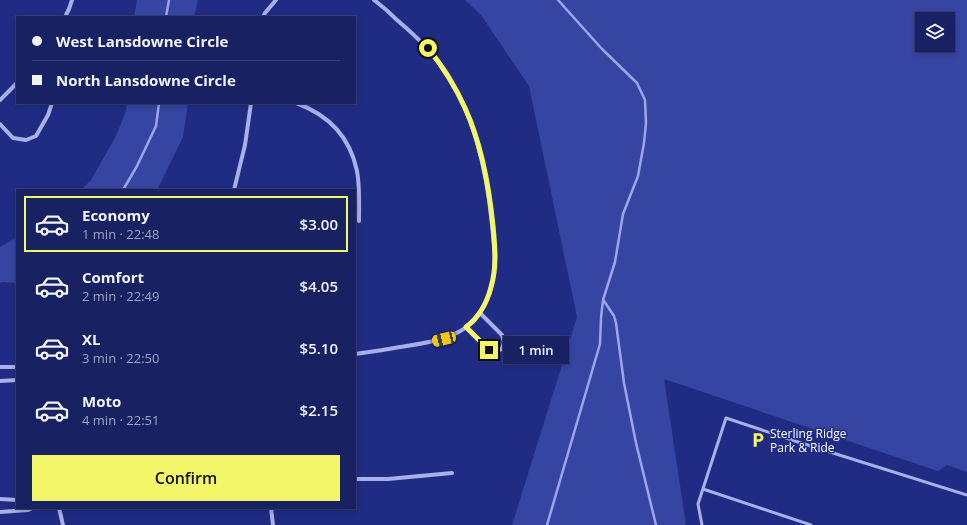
<!DOCTYPE html>
<html lang="en">
<head>
<meta charset="utf-8">
<style>
  :root { --surface:#182162; --page:#212968; --text:#f1f3f6; --muted:#9fa3be; --line:#363e77; --accent:#f2f668 }
  body { margin:0; font-family:"Open Sans",sans-serif; background:var(--page); color:var(--text); height:100vh; display:flex; flex-direction:column; font-size:15px; white-space:nowrap }
  * { box-sizing:border-box; margin:0 }
  p { font-size:13px; color:var(--muted) }
  .icon { flex:none; width:22px; height:22px; fill:none; stroke:currentColor; stroke-width:2; stroke-linecap:round; stroke-linejoin:round }
  .map { position:relative; flex:1; overflow:hidden }
  .drawer { position:absolute; left:16px; top:189px; width:340px; height:320px; display:flex; flex-direction:column; background:var(--surface); border-radius:0px; box-shadow:0 2px 6px #0003,0 0 0 1px var(--line) }
  .drawer>* { flex:none }
  .guide { position:absolute; left:16px; top:16px; width:340px; height:88px; border-radius:0px; box-shadow:0 2px 6px #0003,0 0 0 1px var(--line); display:grid; align-content:center; height:88px; padding:0 16px; background:var(--surface) }
  .buttons { position:absolute; left:915px; top:12px; display:grid; gap:8px }
  .buttons a { display:grid; place-items:center; width:40px; height:40px; border-radius:0px; background:var(--surface); box-shadow:0 2px 6px #0003,0 0 0 1px var(--line); font-size:20px }
  .end { position:absolute; width:18px; height:18px; margin:-9px; border:5px solid #f2f668; background:#111; box-shadow:0 0 0 2px #111 }
  .from { border-radius:50% }
  .bubble { position:absolute; height:28px; border-radius:0px; background:var(--surface); box-shadow:0 2px 6px #0003,0 0 0 1px var(--line); font-size:13px; font-weight:600; line-height:28px; text-align:center }
  .car { position:absolute; width:12px; height:24px; margin:-12px -6px; border-radius:5px; box-shadow:0 0 3px 1px #0007; background:linear-gradient(#f5c518 24%,#345 0 40%,#f5c518 0 76%,#345 0 86%,#f5c518 0) }
  .guide b { display:flex; align-items:center; gap:14px; height:38px; font-size:15px }
  .guide b+b { border-top:1px solid var(--line) }
  .guide i { width:10px; height:10px; background:var(--text) }
  ul { padding:7px 0 0; list-style:none }
  li { display:flex; align-items:center; gap:12px; height:56px; margin:0 8px 6px; padding:0 8px; border:2px solid transparent; border-radius:0px }
  li div { flex:1 }
  li b { display:block; font-size:15px }
  li em { font-style:normal; font-weight:600 }
  li.current { border-color:var(--accent) }
  li>.icon { width:36px; height:36px; stroke-width:1.5 }
  .primary-button { display:flex; gap:8px; margin-top:auto; padding:8px 16px }
  .primary-button a { flex:1; height:46px; border-radius:0px; background:var(--accent); color:#111; font-size:16px; font-weight:600; line-height:46px; text-align:center }
  .map>svg:first-child { display:block }
  .green { fill:#3745a2; fill-rule:evenodd }
  .lines { fill:none; stroke-linecap:round; stroke-linejoin:round }
  .stream { stroke:#9ba6ea; stroke-width:2.5 }
  .service { stroke:#a7b0e9; stroke-width:3 }
  .minor { stroke:#a7b0e9; stroke-width:4 }
  .route { stroke:#f2f668; stroke-width:5 }
  .labels { text-anchor:middle; dominant-baseline:central; stroke-width:3; stroke-linejoin:round; paint-order:stroke }
  .poi-label { font-size:12px; fill:#fff; stroke:#202c83; text-anchor:start }
</style>
</head>
<body>
<div class="map">
<svg width="967" height="525" viewBox="0 0 967 525">
  <rect width="100%" height="100%" fill="#202c83"/>
  <path class="green" d="M137 0H198L194 17H134Z
    M465 0H967V472L947 465 938 471 664 379 686 525H512L577 317 529 86 481 15ZM922 19H948V45H922Z
    M127 103H188L183 137 157 190H81L91 180 116 136 126 111Z
    M17 237V283L2 282 0 283V247Z"/>
  <g class="lines">
    <path class="stream" d="M166 17 169 0
      M123 190 137 166 156 126 159 103
      M604 301 614 316 616 323 624 383 636 443 656 525
      M547 525 600 344 601 318 603 300 615 262 623 214 638 176 644 143 646 123 645 100 637 83 602 49 558 0"/>
    <path class="service" d="M703 489 811 525
      M702 525 698 504 726 418 798 442 967 495"/>
    <path class="minor" d="M65 17 69 9 72 0
      M263 17 265 13 276 0
      M0 100 17 83
      M296 103C329 115 350 137 357 171 360 187 359 205 359 221
      M0 124 13 138 26 140 36 136 48 115 52 103
      M234 190 245 145 251 103
      M466 327 489 350 495 351 502 349 504 342 502 335 480 313
      M355 354C370 352 385 350 400 347 426 343 453 340 473 322 478 317 481 311 485 304 498 278 495 253 492 225 487 173 476 120 448 75 435 54 416 36 397 20 390 13 382 6 374 0
      M0 367H17
      M0 381 17 380
      M355 479H388L452 473
      M0 499 17 500
      M59 508 63 525
      M271 508 273 525
      M0 512 28 510 32 508"/>
  </g>
  <g class="lines">
    <path class="route" d="M428 48C443 67 455 86 465 108 482 145 489 186 493 226 495 247 497 267 491 287 487 303 479 317 466 327L489 350"/>
  </g>
  <defs>
    <symbol id="parking-bare" viewBox="-9 -9 18 18"><path d="M-3.5-5.5H1a3.5 3.5 0 0 1 0 7H-1V5.5H-3.5ZM-1-3.4V-.6H.8a1.4 1.4 0 0 0 0-2.8Z" fill="#f2f668" stroke="#202c83" stroke-width="2.5" paint-order="stroke"/></symbol>
  </defs>
  <g fill-rule="evenodd">
    <use href="#parking-bare" x="747" y="429" width="22" height="22"/>
  </g>
  <g class="labels">
    <g class="poi-label">
      <text x="770" y="433">Sterling Ridge<tspan x="770" dy="14">Park &amp; Ride</tspan></text>
    </g>
  </g>
</svg>
<div class="buttons">
<a><svg class="icon" aria-label="layers" viewBox="0 0 24 24"><path d="M12 4l9 5-9 5-9-5zM3 14l9 5 9-5"/></svg></a>
</div>
<i class="end from" style="left:428px;top:48px"></i>
<i class="end" style="left:489px;top:350px"></i>
<div class="bubble" style="left:503px;top:336px;width:66px">1 min</div>
<i class="car" style="left:444px;top:339px;rotate:256deg"></i>
<div class="guide">
<b><i class="from"></i>West Lansdowne Circle</b>
<b><i></i>North Lansdowne Circle</b>
</div>
<section class="drawer">
<ul>
<li class="current"><svg class="icon" aria-label="car" viewBox="0 0 24 24"><path d="M5 17H2v-5l4-1 3-4h7l3 4 3 1v5h-3M9 17h6M6 11h13"/><circle cx="7" cy="17" r="2"/><circle cx="17" cy="17" r="2"/></svg><div><b>Economy</b><p>1 min · 22:48</p></div><em>$3.00</em></li>
<li><svg class="icon" aria-label="car" viewBox="0 0 24 24"><path d="M5 17H2v-5l4-1 3-4h7l3 4 3 1v5h-3M9 17h6M6 11h13"/><circle cx="7" cy="17" r="2"/><circle cx="17" cy="17" r="2"/></svg><div><b>Comfort</b><p>2 min · 22:49</p></div><em>$4.05</em></li>
<li><svg class="icon" aria-label="car" viewBox="0 0 24 24"><path d="M5 17H2v-5l4-1 3-4h7l3 4 3 1v5h-3M9 17h6M6 11h13"/><circle cx="7" cy="17" r="2"/><circle cx="17" cy="17" r="2"/></svg><div><b>XL</b><p>3 min · 22:50</p></div><em>$5.10</em></li>
<li><svg class="icon" aria-label="car" viewBox="0 0 24 24"><path d="M5 17H2v-5l4-1 3-4h7l3 4 3 1v5h-3M9 17h6M6 11h13"/><circle cx="7" cy="17" r="2"/><circle cx="17" cy="17" r="2"/></svg><div><b>Moto</b><p>4 min · 22:51</p></div><em>$2.15</em></li>
</ul>
<div class="primary-button"><a>Confirm</a></div>
</section>
</div>
</body>
</html>
